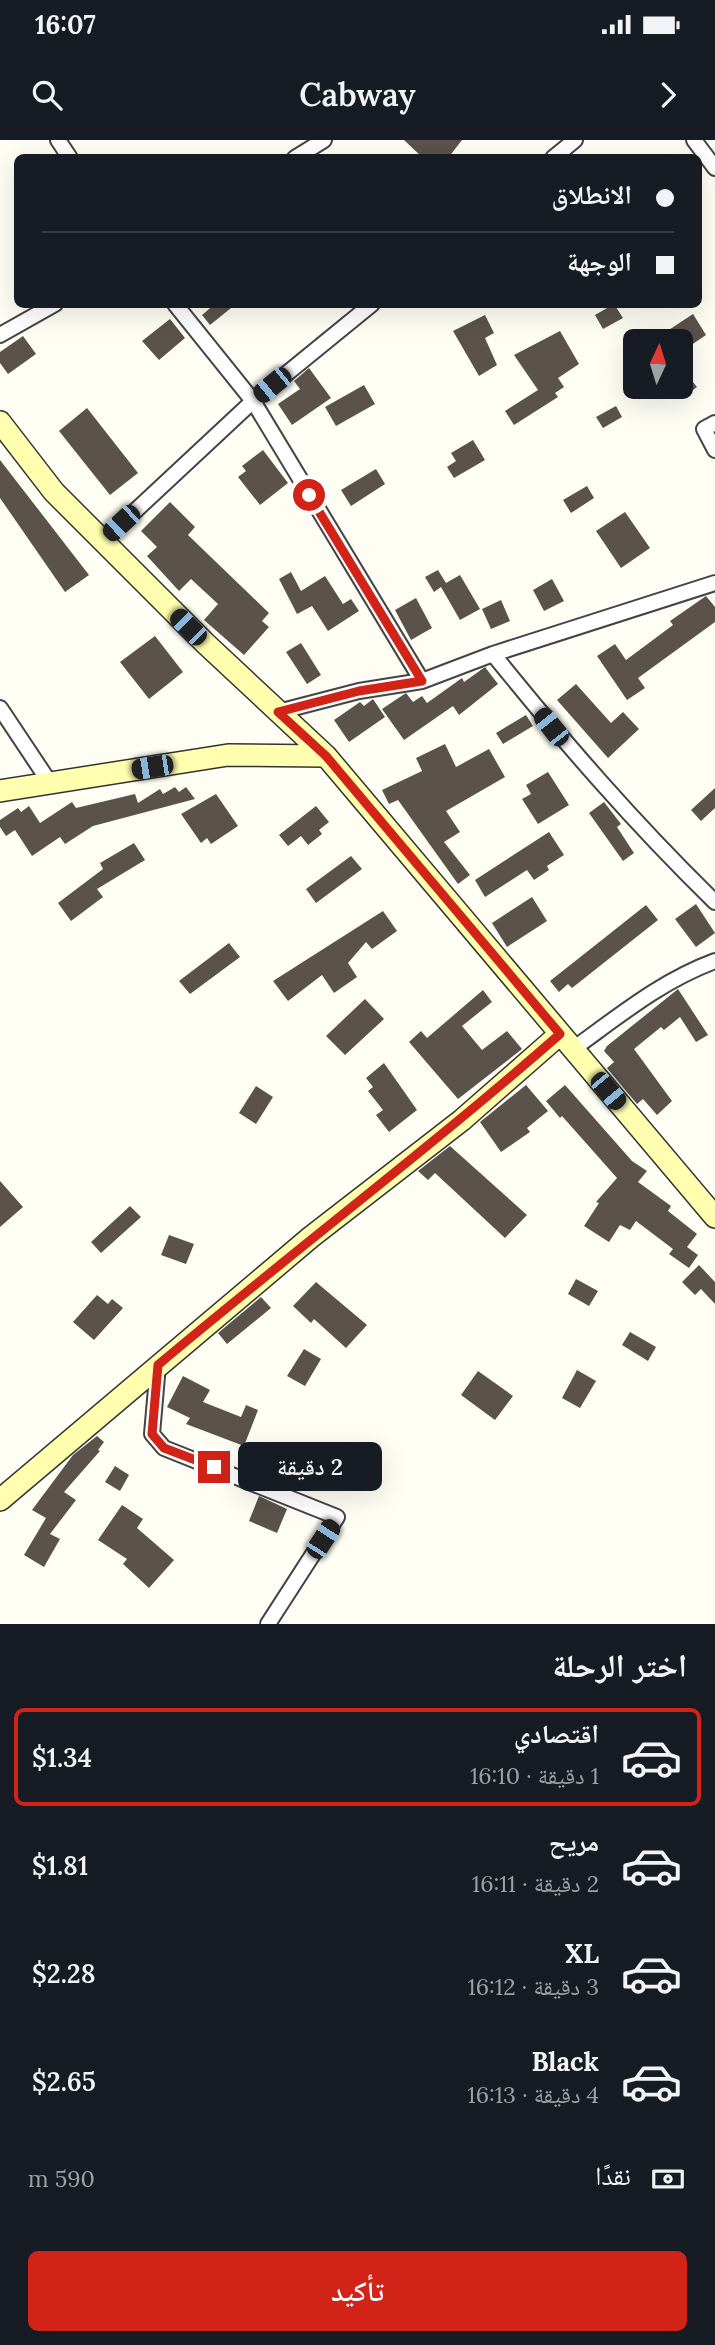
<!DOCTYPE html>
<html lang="ar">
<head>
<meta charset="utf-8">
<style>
  :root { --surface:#171b24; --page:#20242c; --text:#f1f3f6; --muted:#9ea1a6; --line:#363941; --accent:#d12318 }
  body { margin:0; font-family:Lora,"Noto Naskh Arabic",serif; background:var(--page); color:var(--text); direction:rtl; height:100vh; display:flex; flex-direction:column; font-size:26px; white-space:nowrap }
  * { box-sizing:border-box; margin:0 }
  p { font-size:23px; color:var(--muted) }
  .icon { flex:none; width:38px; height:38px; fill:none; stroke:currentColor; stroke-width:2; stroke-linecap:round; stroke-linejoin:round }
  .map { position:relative; height:1484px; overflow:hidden; direction:ltr }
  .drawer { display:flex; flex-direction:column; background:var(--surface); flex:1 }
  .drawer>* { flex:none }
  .banner { position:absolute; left:14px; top:14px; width:688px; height:154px; border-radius:10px; box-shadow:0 7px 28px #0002; direction:rtl; display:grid; align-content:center; height:154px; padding:0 28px; background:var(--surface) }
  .needle { width:46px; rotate:4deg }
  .buttons { position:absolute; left:623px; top:189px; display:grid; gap:14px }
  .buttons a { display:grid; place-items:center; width:70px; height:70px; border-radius:10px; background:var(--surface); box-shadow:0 7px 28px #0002; font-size:35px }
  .end { position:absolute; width:32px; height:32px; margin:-16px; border:9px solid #d12318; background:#fff; box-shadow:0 0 0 4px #fff }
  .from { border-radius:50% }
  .bubble { position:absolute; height:49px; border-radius:10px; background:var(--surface); box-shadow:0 7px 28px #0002; font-size:23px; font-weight:600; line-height:49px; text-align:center; direction:rtl }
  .car { position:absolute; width:21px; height:42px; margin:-21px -10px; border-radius:9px; box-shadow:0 0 5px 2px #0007; background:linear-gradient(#222 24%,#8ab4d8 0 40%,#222 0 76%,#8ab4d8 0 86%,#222 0) }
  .banner b { display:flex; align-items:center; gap:24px; height:66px; font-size:26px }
  .banner b+b { border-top:2px solid var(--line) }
  .banner i { width:18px; height:18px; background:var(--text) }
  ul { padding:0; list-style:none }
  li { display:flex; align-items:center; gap:21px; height:98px; margin:0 14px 10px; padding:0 14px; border:4px solid transparent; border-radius:10px }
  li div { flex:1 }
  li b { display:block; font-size:26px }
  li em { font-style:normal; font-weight:600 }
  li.current { border-color:var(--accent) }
  li>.icon { width:63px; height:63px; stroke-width:1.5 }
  h2 { padding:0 28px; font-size:32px; line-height:84px }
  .pay { display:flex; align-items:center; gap:18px; height:77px; padding:0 28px; font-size:26px }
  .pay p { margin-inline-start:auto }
  .primary-button { display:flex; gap:14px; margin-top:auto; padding:14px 28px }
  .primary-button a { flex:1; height:80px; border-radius:10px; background:var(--accent); color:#fff; font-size:28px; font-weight:600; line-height:80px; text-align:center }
  .status { display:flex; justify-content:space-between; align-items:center; height:49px; padding:0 35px; background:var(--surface); direction:ltr }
  .status svg { height:19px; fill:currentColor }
  header { display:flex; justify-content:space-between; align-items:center; height:91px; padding:0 28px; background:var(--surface); font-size:32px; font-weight:600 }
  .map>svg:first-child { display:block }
  .building { fill:#5b534b }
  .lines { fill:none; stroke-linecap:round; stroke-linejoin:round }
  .street-casing { stroke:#444; stroke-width:18 }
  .secondary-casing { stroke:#333; stroke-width:24 }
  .street { stroke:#fff; stroke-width:14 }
  .secondary { stroke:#ffffaf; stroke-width:21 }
  .route { stroke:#d12318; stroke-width:9 }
</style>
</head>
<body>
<div class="status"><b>16:07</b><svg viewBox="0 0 49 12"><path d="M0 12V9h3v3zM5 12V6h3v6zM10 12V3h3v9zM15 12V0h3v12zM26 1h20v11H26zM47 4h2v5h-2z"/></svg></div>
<header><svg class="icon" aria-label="forward" viewBox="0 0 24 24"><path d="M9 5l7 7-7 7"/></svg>Cabway<svg class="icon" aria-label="search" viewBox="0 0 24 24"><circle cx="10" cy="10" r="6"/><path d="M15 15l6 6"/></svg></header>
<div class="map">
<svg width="715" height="1484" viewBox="0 0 715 1484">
  <rect width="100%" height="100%" fill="#fffef4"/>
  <path class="building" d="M404 0H462L448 18H423Z
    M215 164H236L210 185 202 175Z
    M614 164 623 178 603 189 595 175Z
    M693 174 706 195 681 212V201H652Z
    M485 175 494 193 485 198 497 225 479 236 453 191Z
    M170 179 185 198 159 220 142 201Z
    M560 191 579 224 558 238 564 247 555 253 558 257 514 285 505 271 538 250 514 215Z
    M23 196 36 214 8 234 0 223V212Z
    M681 227 697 247 681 259Z
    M309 228 331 258 292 285 278 264 300 249 294 241Z
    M364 245 375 264 336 286 325 267Z
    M616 266 622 277 603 288 596 277Z
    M87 268 138 333 110 355 59 291Z
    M473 300 485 320 454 338 447 327 456 321 451 313Z
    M263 310 288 343 260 365 238 337 246 331 242 326Z
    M0 320 89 435 65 452 0 358Z
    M376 329 385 344 351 366 341 350Z
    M587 346 594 358 571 373 563 360Z
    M170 362 195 387 188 395 269 473 262 481 269 487 244 515 204 480 218 464 191 439 179 451 147 416 157 407 141 391Z
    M625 372 650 408 621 428 596 391Z
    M438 430 446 443 460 435 480 469 460 480 441 447 434 452 425 437Z
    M291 432 301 451 325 436 343 464 351 459 359 471 328 491 312 466 297 474 279 439Z
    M552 439 564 461 544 471 533 450Z
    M706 456 715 467V482L638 538 645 548 627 560 597 516 615 504 626 520 673 485 670 481Z
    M416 458 432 488 411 500 395 470Z
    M501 460 510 481 491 489 482 469Z
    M155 496 183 532 149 559 120 522Z
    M301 503 321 535 307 544 286 512Z
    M485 527 498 544 459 575 453 566 404 600 382 569 406 553 413 562 422 556 427 563 462 538 464 542Z
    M576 544 611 583 623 572 639 589 608 618 557 560Z
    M373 559 385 577 349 602 334 580 360 562 364 566Z
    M526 575 533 586 503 604 496 593Z
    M445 604 456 627 489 609 505 637 446 671 460 692 444 702 470 735 458 744 398 660 389 664 382 650 422 631 416 618Z
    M548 632 569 665 538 684 522 659 531 654 526 645Z
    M175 647 179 652 186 647 195 659 93 686 65 704 60 697 32 716 15 690 6 696 0 687V680L18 668 21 672 29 666 40 683 72 662 76 668 135 654 138 663 160 649 163 654Z
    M715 648V668L701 681 691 670Z
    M216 654 238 686 211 704 207 698 201 703 181 674Z
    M604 662 621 684 617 687 634 713 623 721 589 673Z
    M316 666 329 682 319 690 322 694 308 705 301 696 288 706 279 695Z
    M549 692 564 715 547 726 549 730 534 740 527 730 485 757 475 740Z
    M134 703 145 720 97 749 103 757 71 781 58 763 103 729 100 723Z
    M351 716 362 729 316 763 306 749Z
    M532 757 547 781 507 807 492 783Z
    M696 764 715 793 696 807 675 779Z
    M646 765 658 780 572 848 568 844 559 852 550 841Z
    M383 771 397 791 372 809 366 802 348 823 357 837 334 853 322 835 288 861 273 841Z
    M229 803 240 817 190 854 179 841Z
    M678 849 708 895 696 902 680 877 664 890 661 887 634 909 672 961 657 975 643 959 637 964 607 928 614 922 604 911 607 906Z
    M483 850 492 862 462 886 482 910 507 891 522 909 458 959 409 902 421 891 427 898Z
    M365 859 384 879 345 915 326 896Z
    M384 923 417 970 389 992 376 975 383 970 368 951 373 947 366 938Z
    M526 945 548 971 527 988 530 992 501 1012 480 982Z
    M565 945 632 1021 647 1031 638 1042 671 1066 668 1071 697 1094 687 1107 698 1115 689 1128 669 1114 673 1109 636 1081 630 1090 620 1085 609 1102 584 1086 599 1063 596 1062 617 1038 562 976 560 978 546 961Z
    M256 946 273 957 256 984 239 973Z
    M450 1006 527 1075 505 1098 435 1033 428 1040 418 1031Z
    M0 1041 23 1067 0 1087Z
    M130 1066 141 1077 101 1113 91 1102Z
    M169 1095 194 1104 186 1124 161 1115Z
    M699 1125 715 1142V1164L701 1149 695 1155 682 1142Z
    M576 1139 598 1151 589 1166 568 1154Z
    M316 1142 367 1185 346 1208 314 1179 311 1183 293 1166Z
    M97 1155 108 1164 112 1159 123 1168 94 1200 73 1182Z
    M261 1157 271 1168 227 1204 218 1193Z
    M630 1192 656 1207 648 1221 622 1205Z
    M304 1209 321 1219 305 1246 287 1236Z
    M577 1230 596 1241 580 1268 562 1258Z
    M478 1231 513 1256 495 1280 461 1255Z
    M183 1236 210 1250 203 1262 241 1277 246 1265 258 1270 244 1306 186 1284 190 1278 167 1267Z
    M97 1296 104 1302 98 1310 100 1311 64 1352 76 1360 50 1394 60 1399 44 1427 24 1415 46 1378 32 1370 73 1315Z
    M346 1314 360 1322 354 1332 340 1325Z
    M115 1326 129 1335 120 1351 105 1342Z
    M259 1356 287 1369 277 1393 249 1381Z
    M122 1365 143 1379 137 1388 174 1420 149 1448 123 1424 127 1419 98 1400Z"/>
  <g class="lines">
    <defs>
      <path id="street" d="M58 0 70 18
        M694 0 715 28
        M295 18 324 0
        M553 18 575 0
        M175 164 253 261 422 541
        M0 195 55 164
        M715 283 704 289 715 310
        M103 401 253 261 372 164
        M493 514C565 603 633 682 715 762
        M0 568 50 643
        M278 572 359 551 422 541 493 514 715 443
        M573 909C619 876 661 841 715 821
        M158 1225 152 1294 164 1308 337 1377 268 1484"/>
      <path id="secondary" d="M0 282 54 352 206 504 326 616 715 1077
        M0 651 228 615 326 616
        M0 1360 311 1097 462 980 560 894"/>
    </defs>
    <use href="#street" class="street-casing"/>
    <use href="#secondary" class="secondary-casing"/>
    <use href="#street" class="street"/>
    <use href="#secondary" class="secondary"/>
  </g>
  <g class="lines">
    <path class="route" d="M214 1327 164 1308 152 1294 158 1225C291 1113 429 1009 560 894L326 616 278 572 359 551 422 541 309 355"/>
  </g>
</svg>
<div class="buttons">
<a><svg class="needle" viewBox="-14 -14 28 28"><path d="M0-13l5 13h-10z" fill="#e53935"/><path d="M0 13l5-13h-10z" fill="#9ea1a6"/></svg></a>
</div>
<i class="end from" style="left:309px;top:355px"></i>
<i class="end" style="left:214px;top:1327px"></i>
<div class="bubble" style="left:238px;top:1302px;width:144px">2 دقيقة</div>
<i class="car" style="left:272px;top:245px;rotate:231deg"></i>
<i class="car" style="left:121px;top:383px;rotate:227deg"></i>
<i class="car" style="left:188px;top:487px;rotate:315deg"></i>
<i class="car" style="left:551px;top:587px;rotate:322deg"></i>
<i class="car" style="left:152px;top:627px;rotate:261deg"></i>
<i class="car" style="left:608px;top:951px;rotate:140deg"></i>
<i class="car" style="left:323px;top:1399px;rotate:33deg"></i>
<div class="banner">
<b><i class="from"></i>الانطلاق</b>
<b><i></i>الوجهة</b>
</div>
</div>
<section class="drawer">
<h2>اختر الرحلة</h2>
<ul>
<li class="current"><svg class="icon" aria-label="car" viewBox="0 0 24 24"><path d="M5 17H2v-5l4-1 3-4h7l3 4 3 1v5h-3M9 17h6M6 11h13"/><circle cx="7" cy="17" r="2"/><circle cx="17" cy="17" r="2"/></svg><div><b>اقتصادي</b><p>1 دقيقة · 16:10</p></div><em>$1.34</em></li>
<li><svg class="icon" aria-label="car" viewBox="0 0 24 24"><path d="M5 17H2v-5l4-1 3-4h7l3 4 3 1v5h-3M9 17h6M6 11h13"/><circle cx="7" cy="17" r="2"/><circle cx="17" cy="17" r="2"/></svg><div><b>مريح</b><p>2 دقيقة · 16:11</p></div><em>$1.81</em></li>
<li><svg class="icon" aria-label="car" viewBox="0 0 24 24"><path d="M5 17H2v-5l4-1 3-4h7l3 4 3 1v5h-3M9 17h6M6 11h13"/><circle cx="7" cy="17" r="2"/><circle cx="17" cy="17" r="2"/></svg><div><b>XL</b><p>3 دقيقة · 16:12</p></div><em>$2.28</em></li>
<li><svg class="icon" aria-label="car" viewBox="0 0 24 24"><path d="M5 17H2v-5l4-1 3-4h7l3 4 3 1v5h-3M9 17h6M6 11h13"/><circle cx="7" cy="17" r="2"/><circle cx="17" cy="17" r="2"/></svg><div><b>Black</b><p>4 دقيقة · 16:13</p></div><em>$2.65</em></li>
</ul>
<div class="pay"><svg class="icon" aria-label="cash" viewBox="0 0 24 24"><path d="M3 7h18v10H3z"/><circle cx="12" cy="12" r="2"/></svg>نقدًا<p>590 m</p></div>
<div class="primary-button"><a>تأكيد</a></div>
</section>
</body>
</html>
